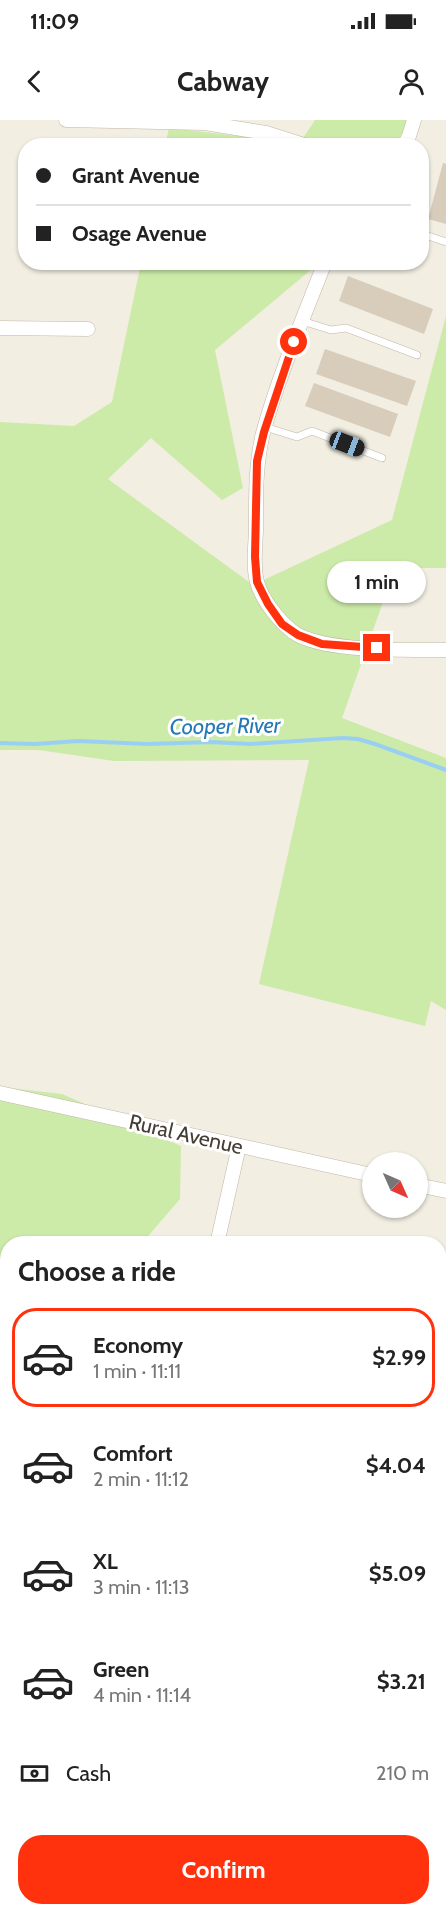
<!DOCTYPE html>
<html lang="en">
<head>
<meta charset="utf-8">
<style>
  :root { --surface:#fff; --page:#f6f6f6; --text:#222; --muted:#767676; --line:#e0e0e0; --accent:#ff320d }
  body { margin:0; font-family:Cabin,sans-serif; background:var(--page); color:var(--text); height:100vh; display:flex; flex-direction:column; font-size:22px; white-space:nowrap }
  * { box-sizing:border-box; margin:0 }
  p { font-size:20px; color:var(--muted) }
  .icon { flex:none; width:33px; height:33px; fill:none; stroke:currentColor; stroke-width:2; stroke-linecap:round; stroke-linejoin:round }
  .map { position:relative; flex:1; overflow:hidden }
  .panel { position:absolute; left:0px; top:1116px; width:447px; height:680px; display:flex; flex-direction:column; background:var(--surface); border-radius:24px 24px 0 0; box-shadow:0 2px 4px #0004 }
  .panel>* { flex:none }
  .top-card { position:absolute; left:18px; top:18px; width:411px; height:132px; border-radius:24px; box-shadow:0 2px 4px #0004; display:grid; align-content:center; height:132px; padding:0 18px; background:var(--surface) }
  .needle { width:39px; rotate:135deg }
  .controls { position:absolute; left:362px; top:1032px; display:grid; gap:12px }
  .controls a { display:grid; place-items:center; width:66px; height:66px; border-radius:50%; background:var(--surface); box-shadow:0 2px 4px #0004; font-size:30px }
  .end { position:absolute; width:27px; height:27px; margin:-14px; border:8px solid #ff320d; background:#fff; box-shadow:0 0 0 3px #fff }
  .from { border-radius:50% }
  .bubble { position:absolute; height:42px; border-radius:21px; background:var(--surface); box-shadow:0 2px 4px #0004; font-size:20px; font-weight:800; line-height:42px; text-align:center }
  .car { position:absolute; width:18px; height:36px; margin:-18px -9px; border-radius:8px; box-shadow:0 0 4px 2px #0007; background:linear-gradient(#222 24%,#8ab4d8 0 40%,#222 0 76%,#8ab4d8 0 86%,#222 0) }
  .top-card b { display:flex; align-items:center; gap:21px; height:57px; font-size:22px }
  .top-card b+b { border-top:2px solid var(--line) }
  .top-card i { width:15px; height:15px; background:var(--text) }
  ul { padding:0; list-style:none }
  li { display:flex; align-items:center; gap:18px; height:99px; margin:0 12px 9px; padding:0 6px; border:3px solid transparent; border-radius:24px }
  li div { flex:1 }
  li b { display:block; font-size:22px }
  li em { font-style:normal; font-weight:800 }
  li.active { border-color:var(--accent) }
  li>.icon { width:54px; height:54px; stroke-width:1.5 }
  h2 { padding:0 18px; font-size:27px; line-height:72px }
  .pay { display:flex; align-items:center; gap:15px; height:66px; padding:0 18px; font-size:22px }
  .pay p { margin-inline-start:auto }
  .primary-button { display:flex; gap:12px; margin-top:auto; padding:12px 18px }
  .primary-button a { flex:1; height:69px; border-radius:24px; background:var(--accent); color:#fff; font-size:24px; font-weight:800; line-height:69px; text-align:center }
  .status { display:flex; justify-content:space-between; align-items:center; height:42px; padding:0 30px; background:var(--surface); direction:ltr }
  .status svg { height:16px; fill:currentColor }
  header { display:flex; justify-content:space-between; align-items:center; height:78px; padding:0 18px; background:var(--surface); font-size:27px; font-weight:800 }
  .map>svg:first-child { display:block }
  .commercial { fill:#f7e4cb }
  .green { fill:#cceaa8 }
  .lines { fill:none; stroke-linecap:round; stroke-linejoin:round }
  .stream { stroke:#9acff4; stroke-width:4 }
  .building { fill:#d8ccba }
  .service-casing { stroke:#c1b8a8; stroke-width:8 }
  .minor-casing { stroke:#c1b8a8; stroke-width:15 }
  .tertiary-casing { stroke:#c1b8a8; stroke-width:18 }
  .secondary-casing { stroke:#d5c38f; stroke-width:20 }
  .service { stroke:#fff; stroke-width:7 }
  .minor { stroke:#fff; stroke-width:14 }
  .tertiary { stroke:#fff; stroke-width:16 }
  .secondary { stroke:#fff0c0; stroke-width:18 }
  .rail { stroke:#939393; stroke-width:4; stroke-dasharray:8 8; stroke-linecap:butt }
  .route { stroke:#ff320d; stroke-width:8 }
  .labels { text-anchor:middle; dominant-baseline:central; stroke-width:6; stroke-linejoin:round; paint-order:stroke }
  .street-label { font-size:21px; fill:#443d33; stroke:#fff }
  .water-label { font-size:22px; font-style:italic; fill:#2679b6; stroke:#fff }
</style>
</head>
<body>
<div class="status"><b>11:09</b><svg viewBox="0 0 49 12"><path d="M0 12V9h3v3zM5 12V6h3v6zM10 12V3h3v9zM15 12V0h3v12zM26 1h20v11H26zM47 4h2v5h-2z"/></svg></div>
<header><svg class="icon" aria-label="back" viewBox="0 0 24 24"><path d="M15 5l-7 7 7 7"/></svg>Cabway<svg class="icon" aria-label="person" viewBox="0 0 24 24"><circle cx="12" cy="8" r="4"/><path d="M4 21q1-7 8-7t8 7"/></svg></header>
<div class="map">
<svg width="446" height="1795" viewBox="0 0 446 1795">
  <rect width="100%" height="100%" fill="#f2eee2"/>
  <path class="commercial" d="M0 1464 8 1468V1788H440V1672L446 1675V1795H0Z"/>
  <path class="green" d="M315 0H408L404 25 165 26 169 8 300 23Z
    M141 143H319L215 230 243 368 222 380 151 318 108 359 253 465 392 400 446 196V448H395L342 598 446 638V890L431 881 425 906 259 864 309 640 114 641 39 630H0V302L74 306 112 282Z
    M0 967 62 974 181 1026 180 1079 142 1123 8 1124 7 1298 0 1294Z"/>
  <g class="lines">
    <path class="stream" d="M0 623 35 624 78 621 148 624 211 622 250 624 343 618 358 619 375 624 446 650
      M440 1294 446 1285"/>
  </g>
  <path class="building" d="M443 43 446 44V104L428 99Z
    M348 156 433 189 424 214 339 181Z
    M325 229 416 261 407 286 316 254Z
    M314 263 398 294 390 317 305 286Z
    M8 1579V1624L0 1620V1594Z
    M8 1636V1661L0 1658V1651Z
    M225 1788H262L268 1795H218Z"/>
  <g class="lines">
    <defs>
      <path id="service" d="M422 114 446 122
        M302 201 331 210 346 208 417 235
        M265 307 297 317 312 311 382 338
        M0 1510 8 1516
        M0 1570 8 1555
        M440 1669 446 1653
        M0 1707 8 1712
        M412 1788 415 1795"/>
      <path id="minor" d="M66 0 205 3 266 13 307 26
        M404 26 409 16 414 0
        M325 142C303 199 279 255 263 313 255 346 256 379 256 412 255 428 253 447 257 462 262 480 282 506 298 515 331 532 408 530 446 530
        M0 208 88 209
        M0 973 372 1055
        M417 1065 446 1071
        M217 1124 239 1026
        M0 1759 8 1763
        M55 1788 70 1795"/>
      <path id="tertiary" d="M366 1795 373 1788"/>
      <path id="secondary" d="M0 1464 8 1468
        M440 1672 446 1675"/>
    </defs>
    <use href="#service" class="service-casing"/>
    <use href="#minor" class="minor-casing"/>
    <use href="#tertiary" class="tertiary-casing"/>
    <use href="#secondary" class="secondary-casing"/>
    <use href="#service" class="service"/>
    <use href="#minor" class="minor"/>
    <use href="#tertiary" class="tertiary"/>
    <use href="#secondary" class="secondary"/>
    <path class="rail" d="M0 1221 8 1225
      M0 1240 8 1243
      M440 1442 446 1445
      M440 1464 446 1467"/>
  </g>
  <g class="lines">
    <path class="route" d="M294 222 264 312 257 341 255 437 257 462 268 484 282 504 298 515 322 524 377 528"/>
  </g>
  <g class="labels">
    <g class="street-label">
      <text transform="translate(186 1014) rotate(13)">Rural Avenue</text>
    </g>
    <g class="water-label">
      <text transform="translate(225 606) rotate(-1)">Cooper River</text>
    </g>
  </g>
</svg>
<div class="controls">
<a><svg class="needle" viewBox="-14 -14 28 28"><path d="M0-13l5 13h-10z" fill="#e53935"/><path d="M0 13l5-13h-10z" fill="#767676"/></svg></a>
</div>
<i class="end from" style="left:294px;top:222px"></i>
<i class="end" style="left:377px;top:528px"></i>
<div class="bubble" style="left:327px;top:441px;width:99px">1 min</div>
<i class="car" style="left:347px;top:324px;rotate:111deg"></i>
<div class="top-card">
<b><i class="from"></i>Grant Avenue</b>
<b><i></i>Osage Avenue</b>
</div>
<section class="panel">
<h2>Choose a ride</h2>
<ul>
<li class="active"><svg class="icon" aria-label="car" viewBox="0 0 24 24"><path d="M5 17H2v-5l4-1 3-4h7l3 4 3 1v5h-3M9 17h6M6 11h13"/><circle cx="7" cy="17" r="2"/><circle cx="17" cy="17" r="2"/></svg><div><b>Economy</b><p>1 min · 11:11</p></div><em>$2.99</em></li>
<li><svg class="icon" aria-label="car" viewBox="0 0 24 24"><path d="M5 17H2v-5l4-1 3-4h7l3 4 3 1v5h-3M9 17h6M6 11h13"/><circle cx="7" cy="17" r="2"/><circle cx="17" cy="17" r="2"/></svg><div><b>Comfort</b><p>2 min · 11:12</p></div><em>$4.04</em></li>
<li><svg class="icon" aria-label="car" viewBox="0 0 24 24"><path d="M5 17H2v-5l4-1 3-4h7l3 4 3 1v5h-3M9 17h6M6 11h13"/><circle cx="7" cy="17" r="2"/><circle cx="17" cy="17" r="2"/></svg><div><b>XL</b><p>3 min · 11:13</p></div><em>$5.09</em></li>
<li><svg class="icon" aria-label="car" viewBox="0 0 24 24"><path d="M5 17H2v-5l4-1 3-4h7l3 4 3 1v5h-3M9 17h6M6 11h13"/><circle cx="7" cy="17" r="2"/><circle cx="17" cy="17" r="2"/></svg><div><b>Green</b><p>4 min · 11:14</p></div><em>$3.21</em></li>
</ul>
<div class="pay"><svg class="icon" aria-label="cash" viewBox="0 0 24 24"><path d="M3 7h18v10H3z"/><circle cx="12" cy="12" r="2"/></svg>Cash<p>210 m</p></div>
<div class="primary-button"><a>Confirm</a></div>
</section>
</div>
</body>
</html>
